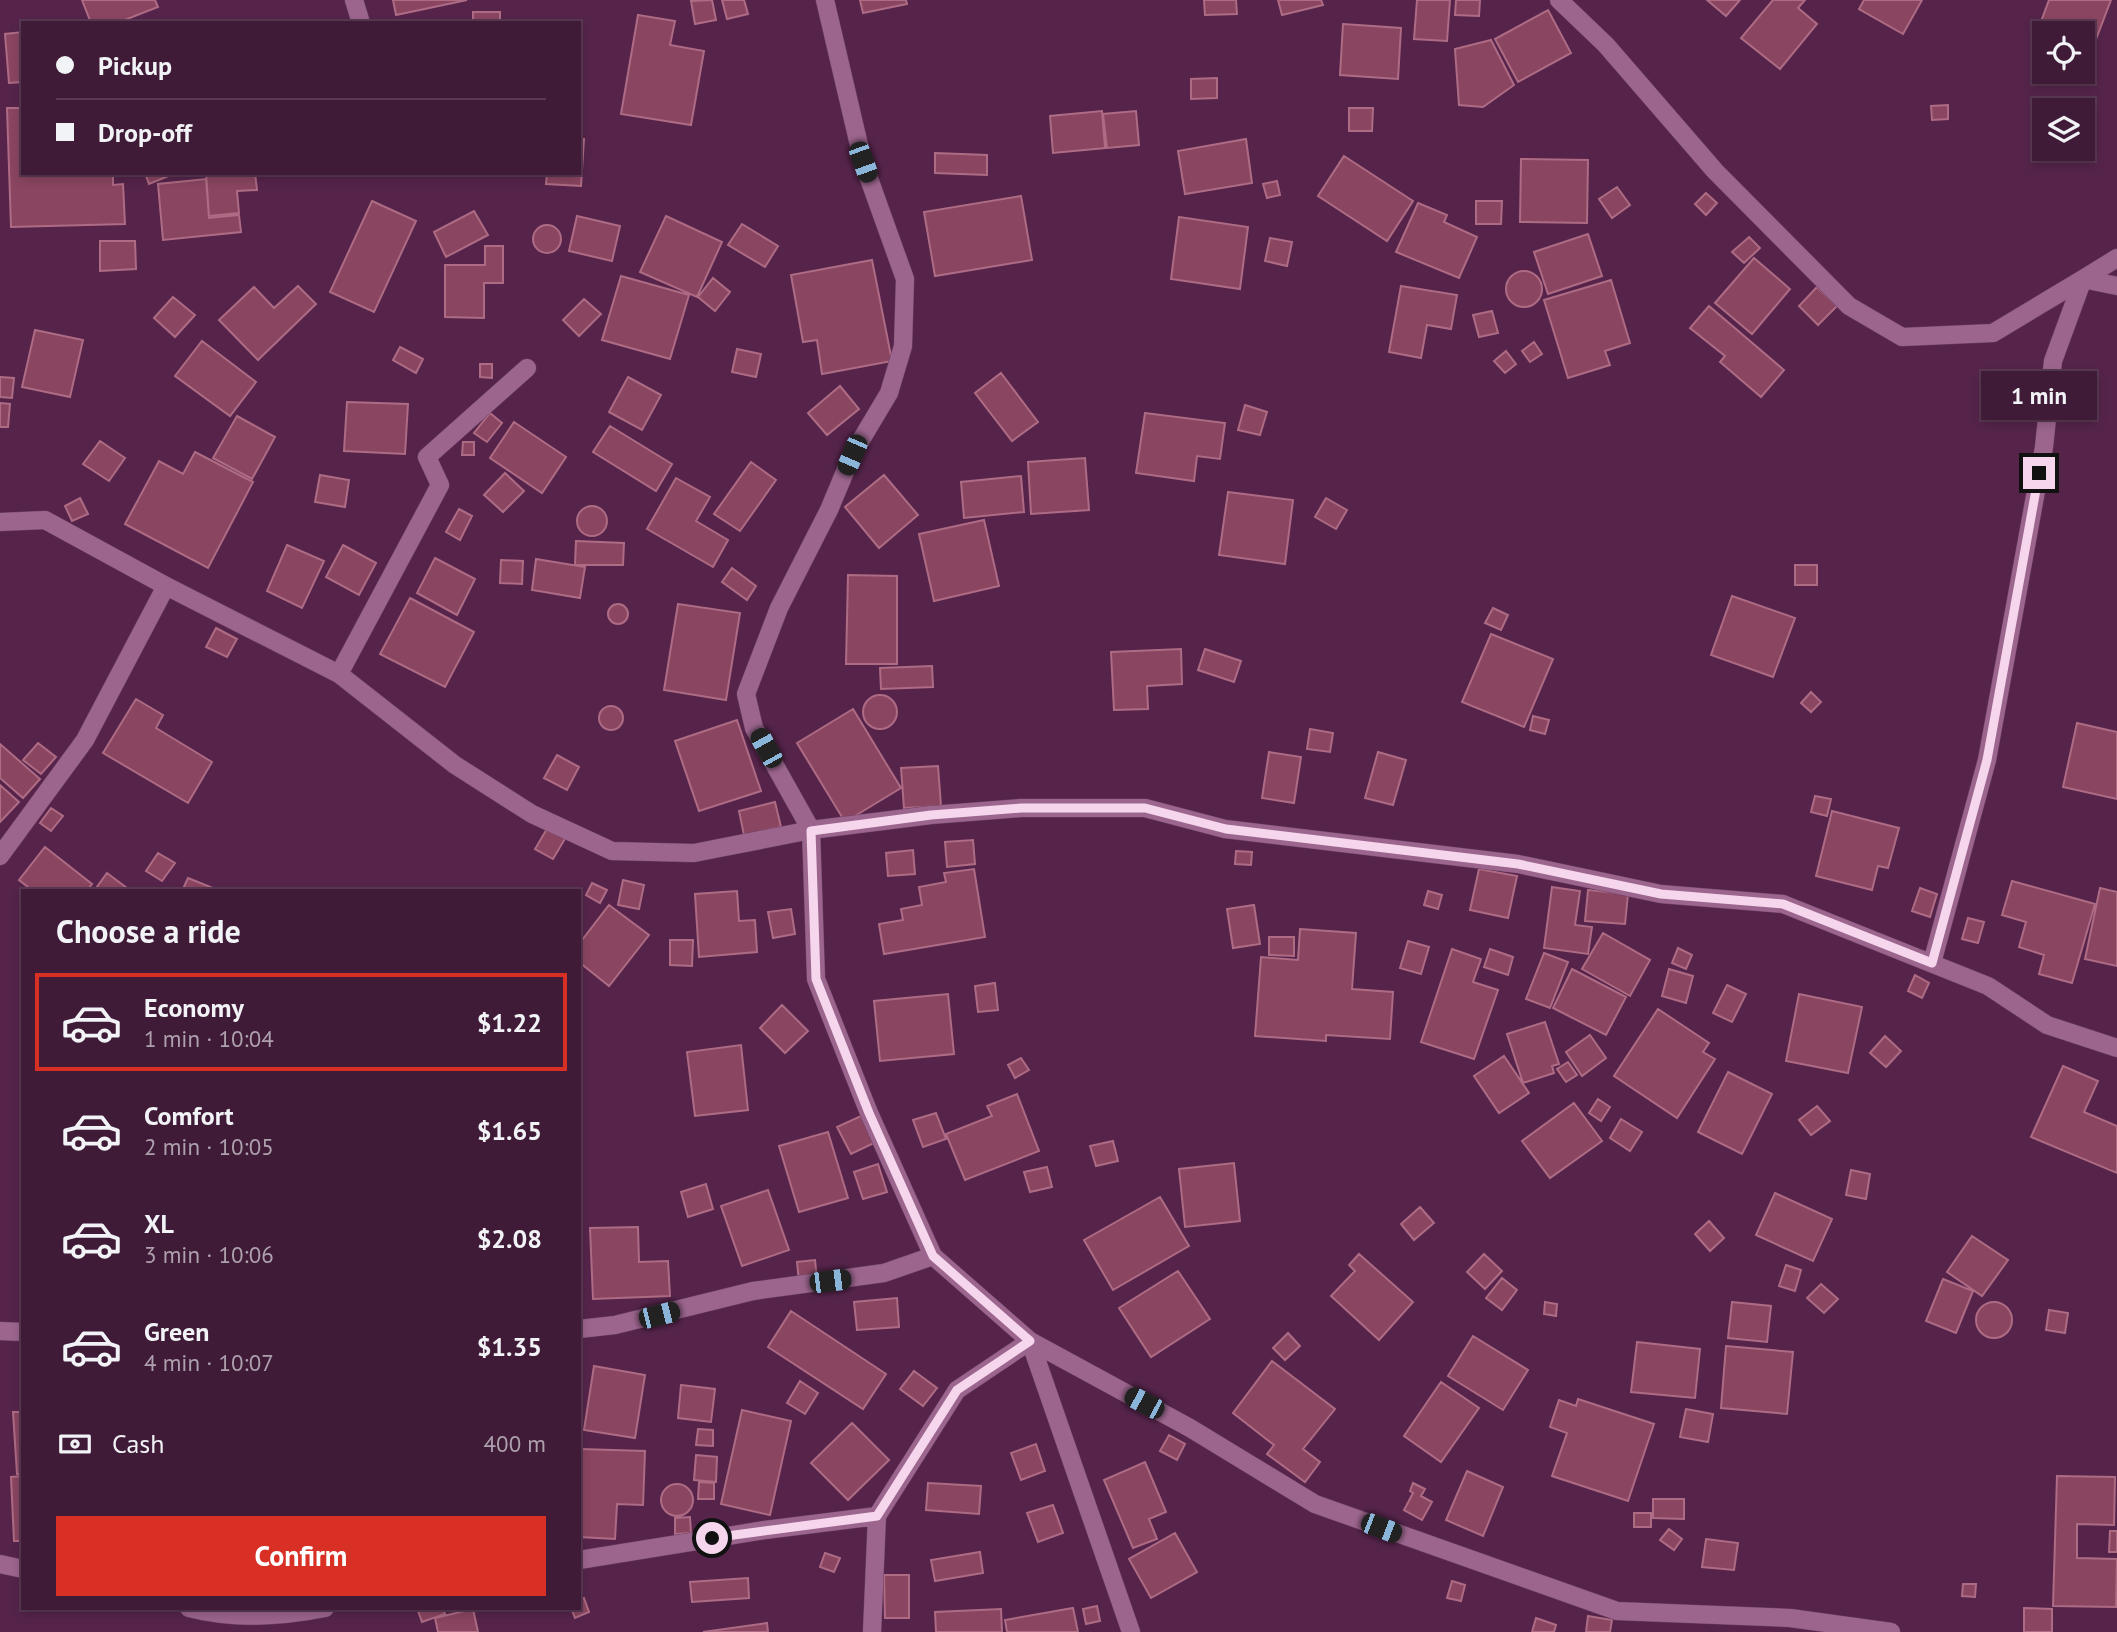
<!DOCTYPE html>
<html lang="en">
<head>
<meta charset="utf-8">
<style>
  :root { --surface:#401b38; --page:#4b2843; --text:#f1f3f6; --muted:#aea1ae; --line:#593953; --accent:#d93025 }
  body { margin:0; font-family:"PT Sans",sans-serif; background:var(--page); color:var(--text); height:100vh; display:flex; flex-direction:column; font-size:26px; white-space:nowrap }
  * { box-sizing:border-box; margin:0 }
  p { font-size:23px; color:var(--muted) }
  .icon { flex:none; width:38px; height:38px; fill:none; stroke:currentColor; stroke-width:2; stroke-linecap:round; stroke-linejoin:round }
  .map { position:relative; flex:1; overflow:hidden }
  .panel { position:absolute; left:21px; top:889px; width:560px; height:721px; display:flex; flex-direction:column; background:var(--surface); border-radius:0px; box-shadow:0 4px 10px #0003,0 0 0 2px var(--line) }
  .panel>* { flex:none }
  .hud { position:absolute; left:21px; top:21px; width:560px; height:154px; border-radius:0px; box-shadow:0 4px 10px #0003,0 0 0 2px var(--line); display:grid; align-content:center; height:154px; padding:0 35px; background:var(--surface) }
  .tools { position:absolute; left:2032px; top:21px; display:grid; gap:14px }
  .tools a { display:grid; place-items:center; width:63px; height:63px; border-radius:0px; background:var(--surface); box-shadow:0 4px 10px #0003,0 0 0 2px var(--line); font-size:35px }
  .end { position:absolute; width:32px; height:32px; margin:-16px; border:9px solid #f5d6ec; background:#111; box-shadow:0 0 0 4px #111 }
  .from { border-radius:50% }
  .bubble { position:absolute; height:49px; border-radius:0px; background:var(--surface); box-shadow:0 4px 10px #0003,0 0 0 2px var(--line); font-size:23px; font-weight:600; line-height:49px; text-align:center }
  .car { position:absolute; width:21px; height:42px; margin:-21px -10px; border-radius:9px; box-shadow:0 0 5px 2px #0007; background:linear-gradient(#222 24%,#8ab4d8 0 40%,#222 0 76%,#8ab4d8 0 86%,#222 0) }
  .hud b { display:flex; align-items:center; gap:24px; height:66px; font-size:26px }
  .hud b+b { border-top:2px solid var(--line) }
  .hud i { width:18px; height:18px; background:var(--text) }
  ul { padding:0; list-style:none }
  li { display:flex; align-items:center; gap:21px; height:98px; margin:0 14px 10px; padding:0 21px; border:4px solid transparent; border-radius:0px }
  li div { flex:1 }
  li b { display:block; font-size:26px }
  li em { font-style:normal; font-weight:600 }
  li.active { border-color:var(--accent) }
  li>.icon { width:63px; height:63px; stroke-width:1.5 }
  h2 { padding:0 35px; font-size:32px; line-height:84px }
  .pay { display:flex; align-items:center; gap:18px; height:77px; padding:0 35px; font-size:26px }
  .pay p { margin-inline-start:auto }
  .button { display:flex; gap:14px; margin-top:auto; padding:14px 35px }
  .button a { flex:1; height:80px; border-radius:0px; background:var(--accent); color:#fff; font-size:28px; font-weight:600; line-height:80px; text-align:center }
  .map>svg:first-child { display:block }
  .building { fill:#8a4560; stroke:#ae6b84; stroke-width:2 }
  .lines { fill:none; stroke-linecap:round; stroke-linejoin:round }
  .street-casing { stroke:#6e4265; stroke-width:19 }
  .street { stroke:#9c658e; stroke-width:18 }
  .route { stroke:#f5d6ec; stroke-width:9 }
</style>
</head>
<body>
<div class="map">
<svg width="2117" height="1632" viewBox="0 0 2117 1632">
  <rect width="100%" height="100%" fill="#56244b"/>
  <path class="building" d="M82 0H155L158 7 117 23H91Z
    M393 0H467L396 15Z
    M712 0 716 20 695 24 691 1Z
    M722 0H744L748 14 727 19Z
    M860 0H906L907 4 863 13Z
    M1204 0H1236L1237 14 1205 15Z
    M1278 0H1321L1323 5 1282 15Z
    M1417 0H1450L1447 41 1414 39Z
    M1456 0H1480L1479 16 1455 15Z
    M1707 0H1740L1726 16Z
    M1773 0H1805L1798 8 1817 24 1780 69 1741 38Z
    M1864 0H1922L1903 34 1859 9Z
    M2049 0H2111L2090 55 2082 52V33H2044V38L2036 35Z
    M1548 10 1571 53 1518 82 1495 39Z
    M473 12H500V23H473Z
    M638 15 675 21 670 45 704 51 691 125 621 114Z
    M1343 24 1401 28 1398 79 1340 75Z
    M23 32V82L9 83 5 34Z
    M1491 40 1514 85 1483 107 1459 105 1455 49Z
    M1217 78V98L1191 99V79Z
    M1948 105V119L1932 120 1931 106Z
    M7 108H23V173H113V185L123 184 125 224 11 227Z
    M1349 108H1373L1372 131H1349Z
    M1102 111 1105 148 1053 153 1050 116Z
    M1136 111 1139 145 1107 148 1103 114Z
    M579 138 584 139 581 186 546 184 547 173H579Z
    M1246 139 1252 183 1185 194 1178 151Z
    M935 153 987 155V175L935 173Z
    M1344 156 1413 201 1387 241 1318 196Z
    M1521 159 1588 160 1587 223 1520 222Z
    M145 173H176L149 184Z
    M206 173H229L230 176 255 173 257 190 237 191 239 213 209 216Z
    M206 179 209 218 239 215 241 232 163 240 158 184Z
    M1277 181 1280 195 1267 198 1263 184Z
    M1617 187 1630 205 1612 218 1599 199Z
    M1706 193 1717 203 1706 215 1695 204Z
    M1021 196 1032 260 935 276 924 212Z
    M372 201 416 221 374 312 330 292Z
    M1476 201H1502L1501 224H1476Z
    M1418 203 1447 215 1444 222 1477 237 1459 278 1396 252Z
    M474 211 488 235 446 257 434 232Z
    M577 216 620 226 612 261 569 251Z
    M666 216 722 242 697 297 640 272Z
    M1179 217 1248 227 1240 289 1171 279Z
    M742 224 778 246 765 267 728 245Z
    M533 239a14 14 0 1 1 28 0a14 14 0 1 1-28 0Z
    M1588 234 1602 276 1548 294 1534 252Z
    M1749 237 1760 248 1744 263 1732 252Z
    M1270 238 1292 242 1287 266 1265 261Z
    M100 241H135L136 269 100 271Z
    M485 246H503V283H484V318L445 317V265H485Z
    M1754 258 1790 289 1752 334 1715 303Z
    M872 260 892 361 822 374 817 340 803 342 791 275Z
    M1506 289a18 18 0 1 1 36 0a18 18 0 1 1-36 0Z
    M621 276 689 295 670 359 602 340Z
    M713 278 730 292 715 311 698 297Z
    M1611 280 1630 343 1605 351 1610 365 1568 378 1544 300Z
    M298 286 316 304 258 360 219 320 254 287 274 308Z
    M1401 286 1457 295 1451 329 1427 325 1421 358 1389 352Z
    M1817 287 1837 306 1818 325 1799 306Z
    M173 297 195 315 175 337 154 318Z
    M584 299 601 314 579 336 563 320Z
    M1709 306 1784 370 1761 397 1720 362 1725 356 1690 328Z
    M1492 311 1498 333 1479 337 1473 315Z
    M35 330 83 340 70 397 22 387Z
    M202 341 256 382 230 416 175 376Z
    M1534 342 1542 354 1530 362 1522 351Z
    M400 347 423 359 416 373 393 360Z
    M737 349 761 354 756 377 732 372Z
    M1506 351 1516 364 1505 373 1494 361Z
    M480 364H492V378L480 377Z
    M1001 373 1038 422 1012 441 975 393Z
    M0 377 14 378 12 398 0 397Z
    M628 377 661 395 642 430 609 412Z
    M840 386 859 409 827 435 808 413Z
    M347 402 408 404 405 454 344 451Z
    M0 403 10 404 8 427H0Z
    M1245 405 1267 412 1260 435 1238 430Z
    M490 413 502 423 487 442 474 433Z
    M1145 413 1225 423 1220 459 1197 456 1194 481 1136 473Z
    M237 416 275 437 252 479 213 458Z
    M514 422 566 457 542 493 490 458Z
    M610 426 672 464 656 491 593 452Z
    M100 441 125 458 109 481 83 464Z
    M463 442H474V455H462Z
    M195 452 253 482 208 568 125 524 159 461 183 474Z
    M1085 458 1089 510 1031 514 1028 462Z
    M751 462 776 480 740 531 714 514Z
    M505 473 524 491 503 512 484 495Z
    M320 475 349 480 345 507 315 502Z
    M884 475 918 515 879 548 845 507Z
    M1021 476 1024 512 964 518 961 482Z
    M676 478 710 497 696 521 728 540 713 567 647 529Z
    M1228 492 1293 500 1285 564 1219 555Z
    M80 498 88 514 72 521 65 506Z
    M1326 498 1347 510 1336 529 1315 517Z
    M577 521a15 15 0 1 1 30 0a15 15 0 1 1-30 0Z
    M459 509 472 516 460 540 446 532Z
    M984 520 999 586 934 601 919 534Z
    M576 541 624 543 623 565H575Z
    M287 545 324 561 302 608 267 591Z
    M343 545 376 563 359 595 326 577Z
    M435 558 475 579 457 615 417 593Z
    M536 559 585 567 580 598 532 590Z
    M501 560 523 561 522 584 500 583Z
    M1795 565H1817V585H1795Z
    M732 568 756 586 747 600 722 582Z
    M848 575 897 576V664H846Z
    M1732 596 1795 618 1773 677 1711 655Z
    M410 598 474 632 445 687 380 654Z
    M608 614a10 10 0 1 1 20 0a10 10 0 1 1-20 0Z
    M678 604 740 613 726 700 664 690Z
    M1493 608 1508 615 1501 630 1485 623Z
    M216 628 237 639 227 657 206 647Z
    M1491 634 1553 659 1524 727 1462 702Z
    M1181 649 1182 684 1147 686 1148 709 1114 710 1111 652Z
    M1205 649 1241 661 1234 682 1198 670Z
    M932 666 933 687 881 689 880 668Z
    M1811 692 1821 702 1811 712 1801 703Z
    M863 712a17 17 0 1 1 34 0a17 17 0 1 1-34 0Z
    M136 699 163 715 156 728 212 762 188 803 103 753Z
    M599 718a12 12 0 1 1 24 0a12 12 0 1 1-24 0Z
    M853 709 901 788 845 822 797 743Z
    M1533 716 1549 720 1545 734 1530 730Z
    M737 720 761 791 699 811 675 741Z
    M2077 723 2117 732V799L2063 787Z
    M1310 729 1333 733 1330 752 1307 749Z
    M38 743 56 757 41 774 23 760Z
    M0 744 40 779 23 798 0 778Z
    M1269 752 1301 757 1294 803 1262 798Z
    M1378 752 1406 760 1393 805 1365 798Z
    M557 755 579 767 567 790 544 778Z
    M938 766 941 806 904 808 901 768Z
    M0 785 19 802 0 822Z
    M1815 796 1831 799 1827 816 1811 812Z
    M775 802 781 827 744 835 739 811Z
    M51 808 63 816 51 831 40 823Z
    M1832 811 1899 828 1888 868 1878 866 1872 890 1816 876Z
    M548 827 566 837 553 859 535 849Z
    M973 840 975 864 947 867 945 842Z
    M45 847 92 884 87 891H33L19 880Z
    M913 850 915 874 888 876 886 853Z
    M1236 851 1252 852 1251 865 1235 864Z
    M158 853 175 863 162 881 146 871Z
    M974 869 985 937 884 954 879 924 903 920 901 909 922 905 919 887 946 882 944 873Z
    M1479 869 1517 876 1508 918 1470 910Z
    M107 873 131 891H94Z
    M188 878 218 890 217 891H182Z
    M623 880 644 885 639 909 618 905Z
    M2012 881 2095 904 2072 983 2039 974 2044 955 2019 947 2026 922 2002 915Z
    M592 883 607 890 600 903 586 895Z
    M1552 887 1580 891 1575 925 1592 927 1588 954 1544 948Z
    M1920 888 1937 894 1930 917 1912 911Z
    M2100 888 2117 892V966L2085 959Z
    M1588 890 1628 894 1625 924 1585 921Z
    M737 891 739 921 755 920 757 952 699 957 695 894Z
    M1428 891 1442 895 1438 909 1424 905Z
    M609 905 649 935 609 986 579 962V944Z
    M1254 905 1260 944 1233 948 1227 909Z
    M791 909 795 934 773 938 768 912Z
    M1968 918 1984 922 1978 943 1962 939Z
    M1300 929 1356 933 1352 989 1393 992 1390 1039 1326 1035V1041L1255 1036 1261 957 1298 960Z
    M1603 933 1650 960 1630 996 1582 969Z
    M1269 937H1294V956L1269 955Z
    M670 940H693L692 966 670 965Z
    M1408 941 1429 947 1421 974 1400 968Z
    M1678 948 1692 955 1686 969 1672 963Z
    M1452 949 1481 959 1473 982 1498 990 1474 1059 1421 1042Z
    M1490 949 1513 957 1508 975 1484 967Z
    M1544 953 1568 962 1550 1008 1526 999Z
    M1572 969 1626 997 1606 1035 1553 1008Z
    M1669 969 1693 976 1686 1003 1662 996Z
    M1915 975 1929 983 1922 998 1908 991Z
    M995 983 998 1010 978 1012 975 986Z
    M1727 985 1746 994 1732 1022 1713 1013Z
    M948 994 954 1054 880 1061 874 1001Z
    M1799 994 1862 1007 1848 1073 1786 1061Z
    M782 1005 808 1031 785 1053 760 1028Z
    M1658 1009 1709 1043 1703 1052 1715 1059 1677 1118 1614 1076Z
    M1545 1022 1559 1064 1552 1066 1554 1073 1523 1083 1507 1034Z
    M1590 1035 1606 1058 1582 1076 1566 1052Z
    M1885 1036 1901 1051 1886 1067 1870 1053Z
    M741 1045 748 1110 695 1116 687 1052Z
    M1504 1056 1529 1093 1499 1113 1474 1076Z
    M1021 1058 1029 1070 1015 1078 1008 1065Z
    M1568 1062 1577 1075 1566 1082 1557 1069Z
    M2063 1066 2098 1081 2084 1112 2117 1126V1173L2031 1137Z
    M1728 1072 1772 1094 1742 1154 1698 1132Z
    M1017 1094 1039 1151 965 1180 946 1134 992 1116 987 1106Z
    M1598 1099 1610 1107 1601 1121 1589 1113Z
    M1574 1103 1602 1141 1550 1178 1522 1141Z
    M1817 1106 1830 1121 1811 1135 1799 1120Z
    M936 1113 946 1139 923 1147 913 1120Z
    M861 1116 874 1143 851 1154 837 1127Z
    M1621 1119 1642 1132 1630 1151 1610 1138Z
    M828 1132 848 1198 799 1212 779 1146Z
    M1113 1141 1118 1161 1096 1166 1090 1146Z
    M1234 1163 1240 1221 1185 1227 1179 1169Z
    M878 1164 887 1192 863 1199 854 1172Z
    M1047 1167 1052 1187 1030 1192 1024 1172Z
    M1851 1170 1870 1174 1866 1199 1846 1195Z
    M706 1184 713 1209 688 1217 681 1192Z
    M768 1190 789 1250 742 1266 721 1206Z
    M1775 1193 1832 1219 1813 1261 1756 1235Z
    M1160 1197 1189 1246 1113 1290 1084 1240Z
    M1420 1207 1434 1223 1414 1240 1401 1224Z
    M1709 1221 1724 1238 1710 1251 1695 1234Z
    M638 1227 639 1262 668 1261 670 1296 593 1299 590 1228Z
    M1972 1236 2008 1260 1982 1296 1947 1272Z
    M1359 1254 1413 1302 1379 1340 1331 1296 1355 1271 1349 1265Z
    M1484 1254 1502 1271 1485 1289 1467 1272Z
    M815 1260 817 1279 799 1282 797 1262Z
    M1786 1265 1801 1270 1795 1291 1779 1286Z
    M1178 1271 1210 1319 1151 1357 1119 1308Z
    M1502 1278 1517 1290 1502 1310 1486 1298Z
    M1943 1279 1973 1291 1956 1333 1926 1321Z
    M1821 1284 1838 1299 1824 1313 1807 1298Z
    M897 1298 899 1327 857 1330 854 1302Z
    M1976 1320a18 18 0 1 1 36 0a18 18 0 1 1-36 0Z
    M1545 1302 1557 1304 1556 1316 1544 1314Z
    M1732 1302 1771 1306 1767 1342 1728 1338Z
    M2049 1310 2068 1313 2065 1333 2046 1330Z
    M791 1311 886 1374 863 1409 768 1347Z
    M1288 1333 1300 1346 1285 1360 1273 1348Z
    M1473 1336 1528 1370 1503 1410 1448 1376Z
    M1637 1342 1700 1349 1695 1398 1631 1392Z
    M1726 1346 1793 1352 1787 1414 1721 1408Z
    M1272 1361 1335 1409 1303 1449 1320 1462 1305 1482 1267 1454 1274 1445 1233 1413Z
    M594 1366 645 1375 635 1438 584 1430Z
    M914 1371 937 1388 923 1406 900 1389Z
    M800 1381 818 1393 805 1414 787 1403Z
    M1441 1382 1479 1408 1441 1462 1404 1436Z
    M681 1385 715 1389 711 1422 678 1418Z
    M1578 1399 1654 1424 1628 1501 1552 1476 1567 1433 1550 1427 1559 1400 1576 1406Z
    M1686 1409 1713 1414 1708 1442 1680 1437Z
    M742 1410 791 1421 770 1515 721 1504Z
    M13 1412H23V1474H17Z
    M852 1423 889 1460 848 1500 811 1463Z
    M698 1429 713 1430V1446L696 1445Z
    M1169 1435 1185 1444 1177 1460 1160 1451Z
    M1036 1444 1045 1471 1021 1480 1011 1453Z
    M580 1449 645 1451 643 1505 617 1504 615 1539 579 1537Z
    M696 1455 717 1457 716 1482 694 1480Z
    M1145 1462 1166 1512 1149 1519 1157 1539 1133 1548 1104 1480Z
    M1467 1471 1503 1487 1483 1536 1446 1520Z
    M23 1476V1541H14L11 1477Z
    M2057 1476 2115 1477 2114 1525 2077 1524V1558L2117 1559 2116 1607 2053 1606Z
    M699 1482 714 1483V1499H698Z
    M928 1483 981 1486 979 1514 926 1510Z
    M1413 1483 1425 1489 1421 1496 1432 1502 1422 1520 1404 1510 1413 1493 1410 1491Z
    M661 1500a16 16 0 1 1 32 0a16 16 0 1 1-32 0Z
    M1653 1499H1684V1519L1653 1518Z
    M1053 1505 1063 1533 1038 1542 1027 1513Z
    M1634 1513H1651V1527H1634Z
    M690 1517 691 1533 675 1534V1518Z
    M1669 1529 1682 1539 1674 1550 1660 1540Z
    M2110 1531H2117V1552H2109Z
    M1175 1533 1197 1572 1151 1598 1129 1559Z
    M1706 1539 1738 1543 1734 1570 1702 1567Z
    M980 1552 983 1573 935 1581 931 1560Z
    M825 1553 840 1558 834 1572 820 1567Z
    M884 1575H909V1618H885Z
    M748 1578 749 1598 692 1602 690 1582Z
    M1452 1581 1465 1585 1461 1601 1447 1598Z
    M1963 1584H1976L1975 1597 1962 1596Z
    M584 1598 589 1612 575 1618 571 1608H579V1600Z
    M1097 1606 1100 1621 1086 1624 1083 1609Z
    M417 1608H443L445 1614 422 1622Z
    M1073 1608 1078 1632H1007L1005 1620Z
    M2024 1608 2052 1609V1632H2024Z
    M473 1609 478 1632H438L435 1618Z
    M1001 1609 1002 1632H936L935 1612Z
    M1588 1616 1612 1620 1610 1632H1586Z
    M1536 1618 1556 1625 1554 1632H1532Z
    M767 1623 768 1632H703Z"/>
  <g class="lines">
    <defs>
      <path id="street" d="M354 0 361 23
        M825 0 863 162 905 279 903 346 889 393 852 455 829 510 779 608 746 694 754 728 811 830 816 979 869 1113 933 1256 1030 1341 1131 1632
        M1559 0 1606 45 1715 171 1849 306 1902 337 1993 333 2083 279 2117 286
        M0 522 45 520 166 586 339 674 455 765 532 814 612 851 694 853 811 830 931 815 1021 808H1145L1225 829 1518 864 1661 894 1783 904 1988 986 2047 1025 2117 1048
        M339 674 440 485 427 457 527 368
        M0 856 85 740 166 586
        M1932 963 1987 760 2044 447 2053 361 2083 279 2117 258
        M579 1329 615 1325 753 1291 884 1273 933 1256
        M0 1331 23 1332
        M579 1560 765 1530 877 1516
        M0 1564 23 1569
        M189 1608C232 1619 280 1617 325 1608
        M872 1632 877 1516 957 1390 1030 1341 1190 1428 1315 1504 1617 1611 1790 1618 1891 1632"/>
    </defs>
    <use href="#street" class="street-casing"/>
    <use href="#street" class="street"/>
  </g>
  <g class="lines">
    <path class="route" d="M712 1538 877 1516 957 1390 1030 1341 933 1256 869 1113 816 979 811 831 931 815 1021 808H1145L1226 829 1518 864 1661 894 1783 904 1932 963 1987 760 2039 473"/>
  </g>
</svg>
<div class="tools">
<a><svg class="icon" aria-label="locate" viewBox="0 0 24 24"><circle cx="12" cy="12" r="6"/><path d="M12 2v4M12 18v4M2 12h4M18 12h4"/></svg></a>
<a><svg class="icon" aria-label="layers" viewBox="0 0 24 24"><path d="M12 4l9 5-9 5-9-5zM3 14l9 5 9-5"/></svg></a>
</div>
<i class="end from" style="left:712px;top:1538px"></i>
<i class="end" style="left:2039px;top:473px"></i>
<div class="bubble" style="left:1981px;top:371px;width:116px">1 min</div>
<i class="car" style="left:863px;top:162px;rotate:160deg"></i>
<i class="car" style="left:852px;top:455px;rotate:203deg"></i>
<i class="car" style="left:766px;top:748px;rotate:331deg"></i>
<i class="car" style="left:830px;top:1281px;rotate:83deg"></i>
<i class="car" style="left:659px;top:1315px;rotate:76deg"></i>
<i class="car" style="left:1144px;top:1403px;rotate:298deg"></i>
<i class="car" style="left:1381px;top:1528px;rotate:111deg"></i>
<div class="hud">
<b><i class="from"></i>Pickup</b>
<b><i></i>Drop-off</b>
</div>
<section class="panel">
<h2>Choose a ride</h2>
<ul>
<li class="active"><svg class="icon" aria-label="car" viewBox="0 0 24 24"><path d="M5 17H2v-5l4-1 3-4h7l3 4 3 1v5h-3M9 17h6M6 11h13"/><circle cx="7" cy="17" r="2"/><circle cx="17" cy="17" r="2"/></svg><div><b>Economy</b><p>1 min · 10:04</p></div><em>$1.22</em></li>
<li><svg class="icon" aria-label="car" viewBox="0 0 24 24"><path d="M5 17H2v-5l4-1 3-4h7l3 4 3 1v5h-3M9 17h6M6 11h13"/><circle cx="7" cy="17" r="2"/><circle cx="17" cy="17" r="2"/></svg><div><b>Comfort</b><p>2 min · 10:05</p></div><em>$1.65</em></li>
<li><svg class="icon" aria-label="car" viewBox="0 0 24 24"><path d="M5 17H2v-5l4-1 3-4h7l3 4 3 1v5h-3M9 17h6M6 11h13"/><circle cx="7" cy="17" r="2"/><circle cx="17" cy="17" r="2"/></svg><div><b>XL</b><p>3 min · 10:06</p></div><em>$2.08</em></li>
<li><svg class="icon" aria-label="car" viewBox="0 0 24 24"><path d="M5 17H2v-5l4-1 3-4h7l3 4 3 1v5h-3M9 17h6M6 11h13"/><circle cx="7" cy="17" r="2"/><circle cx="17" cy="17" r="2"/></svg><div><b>Green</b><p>4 min · 10:07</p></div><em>$1.35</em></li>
</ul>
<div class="pay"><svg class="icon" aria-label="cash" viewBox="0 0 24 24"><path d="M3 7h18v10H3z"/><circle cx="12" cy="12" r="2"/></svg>Cash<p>400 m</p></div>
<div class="button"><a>Confirm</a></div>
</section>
</div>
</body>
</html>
